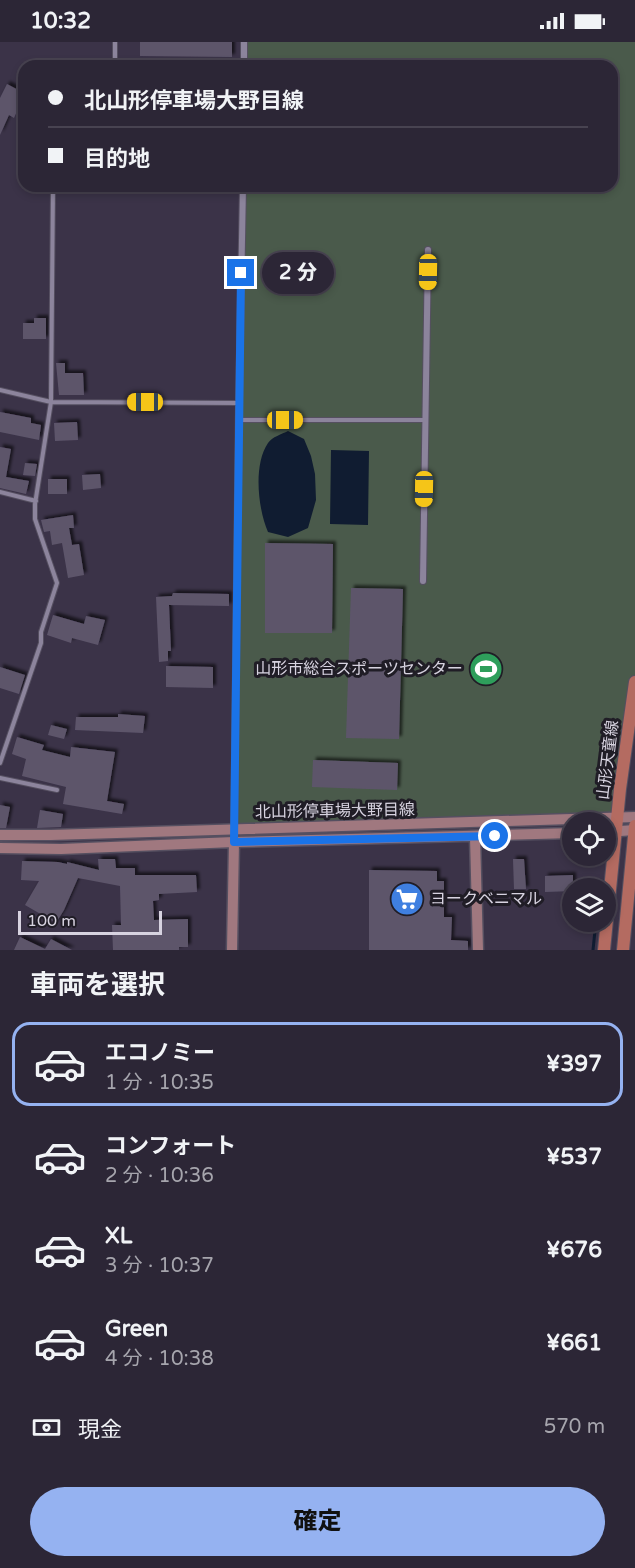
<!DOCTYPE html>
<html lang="ja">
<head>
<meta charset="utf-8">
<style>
  :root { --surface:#2c2636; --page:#383242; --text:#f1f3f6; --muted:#a6a5ad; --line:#484351; --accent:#95b2f1 }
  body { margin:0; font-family:"Varela Round","Noto Sans JP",sans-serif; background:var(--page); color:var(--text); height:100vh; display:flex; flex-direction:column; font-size:22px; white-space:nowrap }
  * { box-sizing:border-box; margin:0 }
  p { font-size:20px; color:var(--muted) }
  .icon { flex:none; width:33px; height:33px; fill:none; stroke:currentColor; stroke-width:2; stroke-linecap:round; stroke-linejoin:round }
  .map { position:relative; height:908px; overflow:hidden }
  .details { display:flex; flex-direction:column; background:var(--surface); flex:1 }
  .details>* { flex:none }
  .top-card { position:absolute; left:18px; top:18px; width:600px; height:132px; border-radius:18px; box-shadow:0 3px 9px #0003,0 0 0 2px var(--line); display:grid; align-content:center; height:132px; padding:0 30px; background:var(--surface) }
  .fabs { position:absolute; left:562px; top:770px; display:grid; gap:12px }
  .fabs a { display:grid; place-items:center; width:54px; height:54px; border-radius:50%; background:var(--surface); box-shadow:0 3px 9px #0003,0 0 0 2px var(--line); font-size:30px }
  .scale { position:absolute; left:18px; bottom:15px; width:144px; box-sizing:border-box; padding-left:6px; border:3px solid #d7d3e0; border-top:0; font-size:16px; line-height:21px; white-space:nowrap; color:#d7d3e0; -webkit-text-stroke:4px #201d26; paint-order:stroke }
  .end { position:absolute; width:27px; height:27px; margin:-14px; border:8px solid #1a73e8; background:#fff; box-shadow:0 0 0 3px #fff }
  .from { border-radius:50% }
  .bubble { position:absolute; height:42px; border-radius:21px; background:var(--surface); box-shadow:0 3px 9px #0003,0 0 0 2px var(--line); font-size:20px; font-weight:800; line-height:42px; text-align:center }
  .car { position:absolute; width:18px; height:36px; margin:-18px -9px; border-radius:8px; box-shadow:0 0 4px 2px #0007; background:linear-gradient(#f5c518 24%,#345 0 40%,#f5c518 0 76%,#345 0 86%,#f5c518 0) }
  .top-card b { display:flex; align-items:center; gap:21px; height:57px; font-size:22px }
  .top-card b+b { border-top:2px solid var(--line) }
  .top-card i { width:15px; height:15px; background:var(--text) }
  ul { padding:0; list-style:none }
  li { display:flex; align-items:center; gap:18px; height:84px; margin:0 12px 9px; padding:0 18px; border:3px solid transparent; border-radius:18px }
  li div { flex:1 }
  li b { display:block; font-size:22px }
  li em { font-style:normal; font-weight:800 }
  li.on { border-color:var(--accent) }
  li>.icon { width:54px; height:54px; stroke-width:1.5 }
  h2 { padding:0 30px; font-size:27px; line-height:72px }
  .pay { display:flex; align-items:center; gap:15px; height:66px; padding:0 30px; font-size:22px }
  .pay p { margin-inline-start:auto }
  .button { display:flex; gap:12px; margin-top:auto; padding:12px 30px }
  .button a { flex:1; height:69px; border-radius:36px; background:var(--accent); color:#111; font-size:24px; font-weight:800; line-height:69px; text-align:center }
  .status { display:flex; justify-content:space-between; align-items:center; height:42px; padding:0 30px; background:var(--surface); direction:ltr }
  .status svg { height:16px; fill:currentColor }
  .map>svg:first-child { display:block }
  .green { fill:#4a5a4b }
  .water { fill:#101c31 }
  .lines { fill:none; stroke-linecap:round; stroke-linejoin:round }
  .stream { stroke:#101c31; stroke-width:3 }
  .building { fill:#5d556b; filter:url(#shadow) }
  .lane-casing { stroke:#554f60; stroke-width:6 }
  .street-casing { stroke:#554f60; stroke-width:8 }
  .secondary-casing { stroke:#554f60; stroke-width:13 }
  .primary-casing { stroke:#554f60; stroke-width:14 }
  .lane { stroke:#8c849c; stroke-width:4 }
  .street { stroke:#8c849c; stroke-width:6 }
  .secondary { stroke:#a0787f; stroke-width:10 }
  .primary { stroke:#b46b61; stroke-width:12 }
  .route { stroke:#1a73e8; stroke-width:8 }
  .labels { text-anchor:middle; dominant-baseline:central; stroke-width:6; stroke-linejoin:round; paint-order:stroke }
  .poi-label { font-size:16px; fill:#d7d3e0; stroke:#201d26; text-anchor:end }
  .street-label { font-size:16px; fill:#d7d3e0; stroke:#201d26 }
</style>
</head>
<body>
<div class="status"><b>10:32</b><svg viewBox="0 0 49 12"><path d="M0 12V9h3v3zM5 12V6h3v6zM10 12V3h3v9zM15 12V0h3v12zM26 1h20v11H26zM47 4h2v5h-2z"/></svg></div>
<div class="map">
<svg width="635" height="908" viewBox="0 0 635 908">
  <defs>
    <filter id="shadow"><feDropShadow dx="3" dy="-3" stdDeviation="1.5" flood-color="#0009"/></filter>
  </defs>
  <rect width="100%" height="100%" fill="#3b3348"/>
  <path class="green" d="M244 0H635V640L618 775 234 786 243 144H612V24H244Z"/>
  <path class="water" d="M288 389 304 397 311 414 315 432 316 458 308 486 288 495 268 490C258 467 253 423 268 401 272 395 282 392 288 389Z
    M331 408 369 409 368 483 330 482Z"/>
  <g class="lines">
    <path class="stream" d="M599 846 600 838
      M593 908 596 879"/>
  </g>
  <path class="building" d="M140 0H232V15L140 14Z
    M7 42 24 51V62L21 60 14 76 9 73 0 93V56Z
    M34 276H46V297H23V281H34Z
    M56 321H65V331H83L84 353H59Z
    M0 370 31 376V381L41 383 39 398 0 390Z
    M77 380 78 398 55 399 54 381Z
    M0 405 11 407 6 435 29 439 26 452 0 446Z
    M25 421 37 422 35 434 23 433Z
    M100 432 101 446 83 448 82 433Z
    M48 437H67V452H48Z
    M73 473 74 486H69L72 503 79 502 84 533 68 536 62 501 52 503 50 489 44 490 41 478Z
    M265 501 333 502 332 591H265Z
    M351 546 403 547 399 697 346 696Z
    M173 551 229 552V564L169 563 171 609H168V619L159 620 156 555 172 554Z
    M53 573 84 582 86 574 105 578 98 603 72 596 71 601 47 593Z
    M166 624 213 625V646L166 645Z
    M0 625 25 633 19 652 0 646Z
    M118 672 145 674 143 691 75 688 76 675H118Z
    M51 683 67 687 64 697 48 693Z
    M17 695 44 703 42 708 70 715 71 705 115 710 107 759 124 762 122 772 63 762 66 745 22 734 26 717 12 712Z
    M313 718 398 721 397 748 312 745Z
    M0 763 10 765 6 786H0Z
    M40 768 63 772 61 785 37 786Z
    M98 817H115L116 826H135V833H196L197 850 159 852V858L153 859 154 878 188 877V905H179V908H113L112 883H121L120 844 78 836 64 868 56 881 25 863 39 839 21 838 22 819 58 820 67 822V820L99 828Z
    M513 817H524L526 847H514Z
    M369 828 437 829V839H444V875H452L451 898 468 899V908H369Z
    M573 833V849L545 850V834Z
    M20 895 45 907 51 897 72 908H14Z"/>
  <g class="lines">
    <defs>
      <path id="lane" d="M115 24V0
        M0 348 51 360 239 361
        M239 378H426
        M0 450 36 459
        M0 721 41 601V590L57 541 35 477V462L51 360 53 144
        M0 736 57 748"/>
      <path id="street" d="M244 24V0
        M423 539 428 208
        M234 800 239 361 243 144"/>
      <path id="secondary" d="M606 790 635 788
        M0 793H51L635 775
        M475 795 478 908
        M0 806 61 807 234 800 573 791
        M232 908 234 800"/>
      <path id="primary" d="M604 908 620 747 635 640
        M623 908 635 784"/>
    </defs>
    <use href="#lane" class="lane-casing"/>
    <use href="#street" class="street-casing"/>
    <use href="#secondary" class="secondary-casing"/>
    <use href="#primary" class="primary-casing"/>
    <use href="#lane" class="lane"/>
    <use href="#street" class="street"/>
    <use href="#secondary" class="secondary"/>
    <use href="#primary" class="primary"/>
  </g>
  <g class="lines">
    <path class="route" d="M241 231 234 800 495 794"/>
  </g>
  <defs>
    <symbol id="stadium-disc" viewBox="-11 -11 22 22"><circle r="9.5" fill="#2e9e5b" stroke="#201d26"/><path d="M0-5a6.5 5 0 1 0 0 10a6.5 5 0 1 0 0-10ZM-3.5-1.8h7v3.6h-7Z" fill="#fff"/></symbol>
    <symbol id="supermarket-disc" viewBox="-11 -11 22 22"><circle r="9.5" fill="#3f7fe0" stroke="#201d26"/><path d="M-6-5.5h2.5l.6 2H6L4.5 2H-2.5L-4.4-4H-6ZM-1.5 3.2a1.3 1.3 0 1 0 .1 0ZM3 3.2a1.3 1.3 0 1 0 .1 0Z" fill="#fff"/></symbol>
  </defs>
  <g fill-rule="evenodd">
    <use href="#stadium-disc" x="467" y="608" width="38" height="38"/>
    <use href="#supermarket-disc" x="388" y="838" width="38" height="38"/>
  </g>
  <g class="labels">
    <g class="poi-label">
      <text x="463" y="627">山形市総合スポーツセンター</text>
      <text x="430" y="857" text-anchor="start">ヨークベニマル</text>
    </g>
    <g class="street-label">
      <text transform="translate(608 718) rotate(-83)">山形天童線</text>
      <text transform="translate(335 769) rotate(-1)">北山形停車場大野目線</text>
    </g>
  </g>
</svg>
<div class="fabs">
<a><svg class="icon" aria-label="locate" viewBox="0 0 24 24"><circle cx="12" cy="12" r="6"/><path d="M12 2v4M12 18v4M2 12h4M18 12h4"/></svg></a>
<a><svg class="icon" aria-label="layers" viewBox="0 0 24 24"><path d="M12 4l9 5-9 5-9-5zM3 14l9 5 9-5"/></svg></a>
</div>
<div class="scale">100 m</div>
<i class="end from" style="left:495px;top:794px"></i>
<i class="end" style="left:241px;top:231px"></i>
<div class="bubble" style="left:262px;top:210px;width:72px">2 分</div>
<i class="car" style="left:428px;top:230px;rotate:181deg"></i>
<i class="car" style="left:145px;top:360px;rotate:270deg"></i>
<i class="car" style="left:285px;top:378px;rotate:90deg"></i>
<i class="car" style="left:424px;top:447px;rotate:181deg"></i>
<div class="top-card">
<b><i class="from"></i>北山形停車場大野目線</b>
<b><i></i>目的地</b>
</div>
</div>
<section class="details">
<h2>車両を選択</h2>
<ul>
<li class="on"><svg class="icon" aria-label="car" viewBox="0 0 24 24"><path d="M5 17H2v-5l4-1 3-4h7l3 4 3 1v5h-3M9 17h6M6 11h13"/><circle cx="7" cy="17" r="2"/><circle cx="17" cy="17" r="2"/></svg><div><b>エコノミー</b><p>1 分 · 10:35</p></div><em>¥397</em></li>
<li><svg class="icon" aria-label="car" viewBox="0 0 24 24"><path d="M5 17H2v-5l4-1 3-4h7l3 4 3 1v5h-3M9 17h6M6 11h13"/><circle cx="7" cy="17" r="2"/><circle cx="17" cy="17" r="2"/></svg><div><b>コンフォート</b><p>2 分 · 10:36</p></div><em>¥537</em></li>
<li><svg class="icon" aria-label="car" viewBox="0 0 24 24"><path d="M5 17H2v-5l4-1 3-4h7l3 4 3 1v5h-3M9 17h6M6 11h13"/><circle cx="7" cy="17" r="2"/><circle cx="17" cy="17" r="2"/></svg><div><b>XL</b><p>3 分 · 10:37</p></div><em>¥676</em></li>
<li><svg class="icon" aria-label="car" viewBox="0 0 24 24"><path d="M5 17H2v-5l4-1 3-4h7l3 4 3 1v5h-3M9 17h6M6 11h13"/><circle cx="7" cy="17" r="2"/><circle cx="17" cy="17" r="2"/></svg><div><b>Green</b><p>4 分 · 10:38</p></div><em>¥661</em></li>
</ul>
<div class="pay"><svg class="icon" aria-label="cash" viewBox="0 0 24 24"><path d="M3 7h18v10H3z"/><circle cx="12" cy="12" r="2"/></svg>現金<p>570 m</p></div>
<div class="button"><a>確定</a></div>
</section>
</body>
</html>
